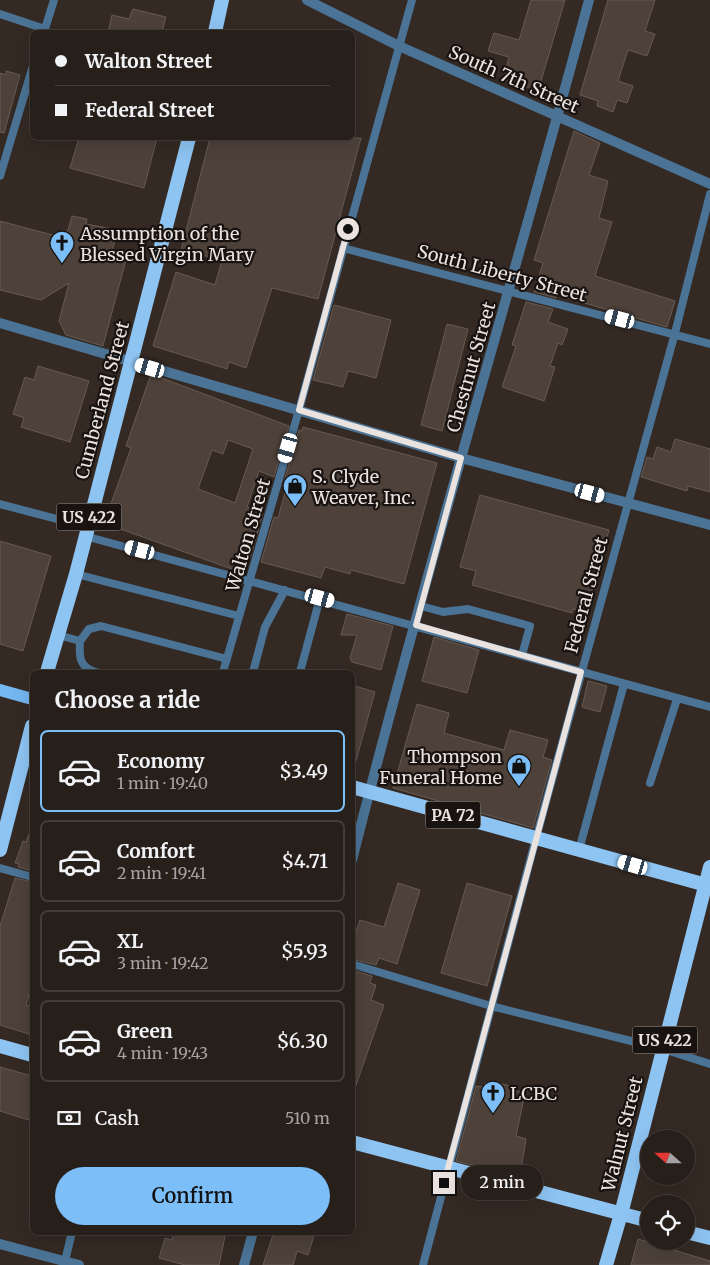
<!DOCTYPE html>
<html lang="en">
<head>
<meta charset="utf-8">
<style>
  :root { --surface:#271f1a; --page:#332c27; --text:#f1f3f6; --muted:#a4a2a2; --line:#433d39; --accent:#7bbef8 }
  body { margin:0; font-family:Merriweather,serif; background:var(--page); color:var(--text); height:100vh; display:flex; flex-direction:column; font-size:19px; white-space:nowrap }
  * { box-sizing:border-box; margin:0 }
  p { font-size:16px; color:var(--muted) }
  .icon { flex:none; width:28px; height:28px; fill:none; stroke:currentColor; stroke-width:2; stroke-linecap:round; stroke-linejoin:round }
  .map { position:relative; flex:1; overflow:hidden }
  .details { position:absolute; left:30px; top:670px; width:325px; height:565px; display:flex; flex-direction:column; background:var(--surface); border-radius:8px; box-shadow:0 5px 20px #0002,0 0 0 1px var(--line) }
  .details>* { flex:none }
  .guide { position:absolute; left:30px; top:30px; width:325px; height:110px; border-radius:8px; box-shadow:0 5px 20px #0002,0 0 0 1px var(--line); display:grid; align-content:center; height:110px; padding:0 25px; background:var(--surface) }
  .needle { width:32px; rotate:291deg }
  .controls { position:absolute; left:640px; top:1130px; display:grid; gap:10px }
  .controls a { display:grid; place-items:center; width:55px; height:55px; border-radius:50%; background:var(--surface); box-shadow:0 5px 20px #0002,0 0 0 1px var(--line); font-size:25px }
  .end { position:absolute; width:22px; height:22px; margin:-11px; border:6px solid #eae2de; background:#111; box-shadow:0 0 0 2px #111 }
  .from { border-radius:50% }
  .bubble { position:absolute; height:35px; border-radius:18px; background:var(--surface); box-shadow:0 5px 20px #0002,0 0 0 1px var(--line); font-size:16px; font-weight:600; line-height:35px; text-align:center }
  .car { position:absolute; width:15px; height:30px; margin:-15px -8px; border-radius:6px; box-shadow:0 0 4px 1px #0007; background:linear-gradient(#fff 24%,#345 0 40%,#fff 0 76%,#345 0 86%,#fff 0) }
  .guide b { display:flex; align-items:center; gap:18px; height:48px; font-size:19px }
  .guide b+b { border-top:1px solid var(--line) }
  .guide i { width:12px; height:12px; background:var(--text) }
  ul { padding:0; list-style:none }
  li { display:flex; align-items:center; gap:15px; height:82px; margin:0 10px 8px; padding:0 15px; border:2px solid var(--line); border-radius:8px }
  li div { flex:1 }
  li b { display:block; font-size:19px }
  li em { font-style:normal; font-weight:600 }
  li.selected { border-color:var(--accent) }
  li>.icon { width:45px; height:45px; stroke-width:1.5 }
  h2 { padding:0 25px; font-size:22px; line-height:60px }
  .pay { display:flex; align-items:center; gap:12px; height:55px; padding:0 25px; font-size:19px }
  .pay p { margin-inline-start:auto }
  .cta { display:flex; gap:10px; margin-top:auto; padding:10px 25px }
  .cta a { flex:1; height:58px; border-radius:30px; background:var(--accent); color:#111; font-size:20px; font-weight:600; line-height:58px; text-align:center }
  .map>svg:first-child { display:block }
  .building { fill:#4d413a; stroke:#665a53; fill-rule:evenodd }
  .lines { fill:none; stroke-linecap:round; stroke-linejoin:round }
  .service { stroke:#4a7395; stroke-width:8 }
  .minor { stroke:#4a7395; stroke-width:10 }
  .tertiary { stroke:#4a7395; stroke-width:10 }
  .primary { stroke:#74b7f1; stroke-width:12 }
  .trunk { stroke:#8ec4f2; stroke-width:14 }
  .route { stroke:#eae2de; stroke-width:6 }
  .labels { text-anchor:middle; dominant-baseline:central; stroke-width:4.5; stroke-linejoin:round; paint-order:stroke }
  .shield { fill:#181310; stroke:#aba4a0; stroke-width:1 }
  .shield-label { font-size:16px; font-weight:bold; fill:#eae2de }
  .street-label { font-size:18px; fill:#eae2de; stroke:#181310 }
  .poi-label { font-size:18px; fill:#eae2de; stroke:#181310; text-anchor:start }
</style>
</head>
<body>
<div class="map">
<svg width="710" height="1265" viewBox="0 0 710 1265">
  <rect width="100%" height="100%" fill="#342923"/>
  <path class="building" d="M531 0H565L538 91 503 80 509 57 488 51 494 33 519 40Z
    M608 0H655L645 31 655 34 647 56 628 50 618 81 633 86 627 103 617 100 613 112 597 106 598 101 580 95Z
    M133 9 166 17 162 32H108L112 15 129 19Z
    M6 71 20 75 4 133 0 132V73L6 75Z
    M574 131 600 143 589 175 608 181 599 218 612 222 595 276 675 301 667 327 557 295 556 298 534 292 543 263 534 260Z
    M79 138H157L144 188 70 168Z
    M210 138H361L318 299 272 288 246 368 229 362 227 369 153 346 176 272 215 285 222 260 181 250Z
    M72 216 87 219 86 224 118 230 112 251 127 256 103 346 66 335 59 321 69 283 41 300 0 290V221L60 237 68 230Z
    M526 302 553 309 548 322 568 329 562 345 558 343 550 366 555 367 544 401 502 387 516 346 512 345Z
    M334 305 391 320 376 378 348 371 343 387 313 380Z
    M447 324 468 329 442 431 421 425Z
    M38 366 89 381 70 442 21 427 24 418 13 414 25 377 34 380Z
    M151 374 289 426 274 477 259 471 247 507 263 513 250 559 245 558 240 572 104 523 131 448 126 446ZM228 440 253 449 235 503 198 489 212 450 223 454Z
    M303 427 437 463 404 584 351 570 350 574 325 567 321 578 261 562 274 517 278 518 288 482 284 481 299 430 302 431Z
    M675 439 710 449V492L688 486 687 491 641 477 647 457 653 459 657 447 671 452Z
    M480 495 609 530 586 612 573 609 572 613 472 585 476 571 460 567Z
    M0 541 51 556 23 651 0 644Z
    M347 614 393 626 381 670 352 662 350 658 357 635H341Z
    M434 637 479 650 467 693 422 681Z
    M588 681 607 686 600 712 582 707Z
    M352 685 375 692 356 761 352 760Z
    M417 704 449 713 444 733 504 750 510 730 548 740 543 757 552 760 533 828 393 788Z
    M30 831 32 832V871L18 867 19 864 15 863 23 841 26 842Z
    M15 878 32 882V985L26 1005 32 1007V1035L0 1025V926Z
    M398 883 420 890 397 964 379 958 376 965 352 959V944L360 920 384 927Z
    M467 883 512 896 487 986 441 973Z
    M352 970 372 976 370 983 376 985 371 1000 384 1005 355 1088H352Z
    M0 1067 32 1076V1121L0 1111Z
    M493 1082 516 1087 514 1090 525 1093 516 1136 526 1139 521 1170 517 1177 456 1161 476 1086 483 1087 485 1083 490 1085Z
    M173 1232H226L219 1265H185L159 1258 165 1238 172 1240Z
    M274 1232H315L308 1255 297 1251 293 1265H263Z
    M638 1239 710 1261V1265H631Z"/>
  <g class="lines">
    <path class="service" d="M0 14 45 29
      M44 32 54 0
      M0 176 32 69
      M343 248 710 344
      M0 504 87 527
      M85 536 710 707
      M76 574 239 616
      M421 606 443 612 468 609 530 626 522 655
      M58 635 80 641 89 629 101 626 227 659
      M80 641C79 657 79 667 96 672
      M223 672 299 410 412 0
      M253 672 265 627 285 590
      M300 672 320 598
      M650 783 677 699
      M579 850 624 684
      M0 868 32 877
      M352 964 491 1006 663 1049 710 1064
      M64 1265 72 1232
      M423 1265 536 838 675 333 710 194"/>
    <path class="minor" d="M307 0 399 46 710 184
      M0 1244 79 1265"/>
    <path class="tertiary" d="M0 323 461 458 710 525
      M352 860C425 572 512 287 589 0
      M244 1265 253 1232"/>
    <path class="primary" d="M0 690 32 699"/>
    <path class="trunk" d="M215 32 222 0
      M47 672 76 574 189 138
      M352 787 710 886
      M0 850 32 726
      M0 1046 32 1055
      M352 1142 649 1221
      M686 1232 710 1238
      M606 1265 621 1214 710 867"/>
  </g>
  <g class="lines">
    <path class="route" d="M348 229 299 410 461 458 416 625 581 672 444 1183"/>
  </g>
  <defs>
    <symbol id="church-pin" viewBox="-11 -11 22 30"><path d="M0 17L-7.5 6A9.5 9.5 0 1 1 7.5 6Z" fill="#7bbef8" stroke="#181310"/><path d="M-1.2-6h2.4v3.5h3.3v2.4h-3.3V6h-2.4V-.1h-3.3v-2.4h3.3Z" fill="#111"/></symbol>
    <symbol id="shop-pin" viewBox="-11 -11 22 30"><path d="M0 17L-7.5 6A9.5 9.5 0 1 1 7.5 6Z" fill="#7bbef8" stroke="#181310"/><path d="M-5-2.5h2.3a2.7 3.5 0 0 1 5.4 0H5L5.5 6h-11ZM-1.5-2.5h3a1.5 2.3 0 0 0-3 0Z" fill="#111"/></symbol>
  </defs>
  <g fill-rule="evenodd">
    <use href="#church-pin" x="48" y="229" width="28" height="38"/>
    <use href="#shop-pin" x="281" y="472" width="28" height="38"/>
    <use href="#shop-pin" x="505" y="752" width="28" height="38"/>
    <use href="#church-pin" x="479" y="1079" width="28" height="38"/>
  </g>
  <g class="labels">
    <g class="shield">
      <rect x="56.5" y="503.5" width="65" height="27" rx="4"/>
      <rect x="425.5" y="801.5" width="55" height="27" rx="4"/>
      <rect x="632.5" y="1026.5" width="65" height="27" rx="4"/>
    </g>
    <g class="shield-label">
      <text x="89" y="517">US 422</text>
      <text x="453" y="815">PA 72</text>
      <text x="665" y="1040">US 422</text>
    </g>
    <g class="street-label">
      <text transform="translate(514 79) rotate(24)">South 7th Street</text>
      <text transform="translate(502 273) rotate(15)">South Liberty Street</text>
      <text transform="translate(471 367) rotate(-74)">Chestnut Street</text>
      <text transform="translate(102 400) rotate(-75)">Cumberland Street</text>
      <text transform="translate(248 535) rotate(-74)">Walton Street</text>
      <text transform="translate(586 595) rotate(-75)">Federal Street</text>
      <text transform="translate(622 1134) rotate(-76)">Walnut Street</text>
    </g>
    <g class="poi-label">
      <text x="80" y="233">Assumption of the<tspan x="80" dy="21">Blessed Virgin Mary</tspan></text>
      <text x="312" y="476">S. Clyde<tspan x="312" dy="21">Weaver, Inc.</tspan></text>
      <text x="502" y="756" text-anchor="end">Thompson<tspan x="502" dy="21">Funeral Home</tspan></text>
      <text x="510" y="1093">LCBC</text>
    </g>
  </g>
</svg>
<div class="controls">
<a><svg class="needle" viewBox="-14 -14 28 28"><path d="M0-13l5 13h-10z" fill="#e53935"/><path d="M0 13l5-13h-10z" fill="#a4a2a2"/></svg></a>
<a><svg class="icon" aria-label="locate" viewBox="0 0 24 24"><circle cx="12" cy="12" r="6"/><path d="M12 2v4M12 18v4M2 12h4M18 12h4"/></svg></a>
</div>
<i class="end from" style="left:348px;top:229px"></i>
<i class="end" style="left:444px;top:1183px"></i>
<div class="bubble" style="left:461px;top:1165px;width:82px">2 min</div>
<i class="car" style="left:620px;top:319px;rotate:285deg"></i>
<i class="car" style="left:150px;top:368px;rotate:286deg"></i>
<i class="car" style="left:288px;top:448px;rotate:196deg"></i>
<i class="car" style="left:590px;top:493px;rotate:105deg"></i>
<i class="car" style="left:140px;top:550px;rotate:285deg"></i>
<i class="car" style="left:320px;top:598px;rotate:105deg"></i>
<i class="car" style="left:633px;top:865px;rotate:286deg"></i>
<div class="guide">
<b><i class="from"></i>Walton Street</b>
<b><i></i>Federal Street</b>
</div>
<section class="details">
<h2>Choose a ride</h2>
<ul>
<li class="selected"><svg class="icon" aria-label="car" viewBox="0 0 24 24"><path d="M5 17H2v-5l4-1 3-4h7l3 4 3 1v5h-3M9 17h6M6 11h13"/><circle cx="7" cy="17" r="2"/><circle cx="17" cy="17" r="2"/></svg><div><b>Economy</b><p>1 min · 19:40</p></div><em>$3.49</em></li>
<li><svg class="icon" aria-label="car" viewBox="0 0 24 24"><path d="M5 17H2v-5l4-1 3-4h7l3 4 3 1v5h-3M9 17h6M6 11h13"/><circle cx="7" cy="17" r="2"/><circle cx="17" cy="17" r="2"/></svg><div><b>Comfort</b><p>2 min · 19:41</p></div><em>$4.71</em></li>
<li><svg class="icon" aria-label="car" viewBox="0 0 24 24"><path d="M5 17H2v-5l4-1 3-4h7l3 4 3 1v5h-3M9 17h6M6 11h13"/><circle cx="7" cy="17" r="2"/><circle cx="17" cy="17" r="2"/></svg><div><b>XL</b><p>3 min · 19:42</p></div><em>$5.93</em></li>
<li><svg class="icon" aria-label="car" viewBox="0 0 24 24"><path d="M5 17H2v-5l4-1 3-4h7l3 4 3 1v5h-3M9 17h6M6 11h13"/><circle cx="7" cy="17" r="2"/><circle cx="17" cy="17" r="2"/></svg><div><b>Green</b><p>4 min · 19:43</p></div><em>$6.30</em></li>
</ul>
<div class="pay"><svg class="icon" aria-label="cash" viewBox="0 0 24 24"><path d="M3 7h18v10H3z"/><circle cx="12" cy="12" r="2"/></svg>Cash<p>510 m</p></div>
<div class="cta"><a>Confirm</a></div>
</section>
</div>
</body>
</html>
